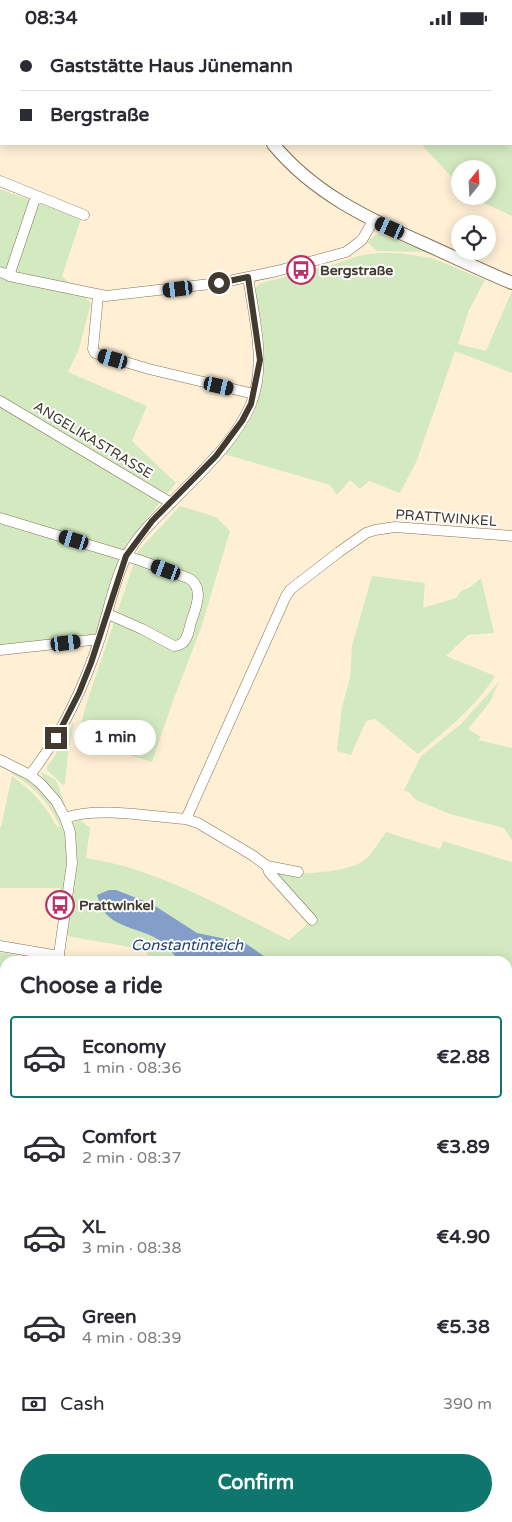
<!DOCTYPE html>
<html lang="en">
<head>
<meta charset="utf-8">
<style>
  :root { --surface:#fff; --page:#f2f2f3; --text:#2b2b33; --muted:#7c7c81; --line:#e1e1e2; --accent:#0f766e }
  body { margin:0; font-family:"Varela Round",sans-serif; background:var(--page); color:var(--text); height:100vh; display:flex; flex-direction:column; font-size:19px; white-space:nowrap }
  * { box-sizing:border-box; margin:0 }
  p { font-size:16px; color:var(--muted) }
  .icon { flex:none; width:28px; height:28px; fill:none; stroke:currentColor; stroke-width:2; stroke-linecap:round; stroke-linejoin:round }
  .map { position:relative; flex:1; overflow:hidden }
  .drawer { position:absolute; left:0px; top:921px; width:512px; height:566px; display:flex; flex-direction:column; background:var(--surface); border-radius:15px 15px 0 0; box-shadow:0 2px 12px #0003 }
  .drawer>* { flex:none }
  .banner { position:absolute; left:0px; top:0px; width:512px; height:110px; box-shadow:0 2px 12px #0003; display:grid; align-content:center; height:110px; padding:0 20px; background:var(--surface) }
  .needle { width:32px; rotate:18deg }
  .fabs { position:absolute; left:451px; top:125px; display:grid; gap:10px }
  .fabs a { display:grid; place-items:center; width:45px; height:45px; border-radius:50%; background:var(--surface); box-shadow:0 2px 12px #0003; font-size:25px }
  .end { position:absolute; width:22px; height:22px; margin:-11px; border:6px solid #423a2e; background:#fff; box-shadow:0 0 0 2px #fff }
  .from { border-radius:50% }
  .bubble { position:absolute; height:35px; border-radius:18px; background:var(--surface); box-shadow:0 2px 12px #0003; font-size:16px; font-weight:800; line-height:35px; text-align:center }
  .car { position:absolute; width:15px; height:30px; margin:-15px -8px; border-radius:6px; box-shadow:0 0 4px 1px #0007; background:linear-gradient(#222 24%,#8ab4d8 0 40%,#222 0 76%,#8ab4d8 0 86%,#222 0) }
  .banner b { display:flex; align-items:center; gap:18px; height:48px; font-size:19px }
  .banner b+b { border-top:1px solid var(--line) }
  .banner i { width:12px; height:12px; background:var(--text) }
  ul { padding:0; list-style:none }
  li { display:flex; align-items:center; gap:15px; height:82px; margin:0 10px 8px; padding:0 10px; border:2px solid transparent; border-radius:5px }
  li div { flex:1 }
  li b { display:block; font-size:19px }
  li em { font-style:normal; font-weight:800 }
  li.active { border-color:var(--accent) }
  li>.icon { width:45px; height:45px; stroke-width:1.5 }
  h2 { padding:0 20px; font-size:22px; line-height:60px }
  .pay { display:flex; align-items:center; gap:12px; height:55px; padding:0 20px; font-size:19px }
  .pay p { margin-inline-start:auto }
  .button { display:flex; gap:10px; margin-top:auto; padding:10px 20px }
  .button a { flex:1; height:58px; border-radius:30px; background:var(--accent); color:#fff; font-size:20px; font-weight:800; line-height:58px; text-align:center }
  .status { display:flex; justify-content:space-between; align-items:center; height:35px; padding:0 25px; background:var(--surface); direction:ltr }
  .status svg { height:14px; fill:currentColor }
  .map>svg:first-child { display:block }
  .green { fill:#d3eac1 }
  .water { fill:#839ec8 }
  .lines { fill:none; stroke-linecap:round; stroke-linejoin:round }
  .minor-casing { stroke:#837255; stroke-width:11 }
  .tertiary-casing { stroke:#837255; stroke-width:14 }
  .motorway-casing { stroke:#837255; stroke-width:20 }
  .minor { stroke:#fff; stroke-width:10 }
  .tertiary { stroke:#fff; stroke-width:12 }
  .motorway { stroke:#fff; stroke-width:19 }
  .route { stroke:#423a2e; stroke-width:6 }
  .labels { text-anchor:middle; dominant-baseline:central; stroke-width:4; stroke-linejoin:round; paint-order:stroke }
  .poi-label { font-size:14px; font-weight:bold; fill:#423a2e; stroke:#fefefe; text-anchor:start }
  .street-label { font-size:14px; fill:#423a2e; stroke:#fefefe }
  .water-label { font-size:15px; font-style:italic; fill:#204379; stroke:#fefefe }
</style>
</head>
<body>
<div class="status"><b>08:34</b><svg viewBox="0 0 49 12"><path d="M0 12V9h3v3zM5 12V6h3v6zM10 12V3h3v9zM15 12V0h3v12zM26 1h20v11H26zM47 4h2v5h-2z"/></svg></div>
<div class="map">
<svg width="512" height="1487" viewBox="0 0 512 1487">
  <rect width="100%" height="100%" fill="#feefd5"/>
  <path class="green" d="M380 0H512V181L469 161H488V134H460V151L421 109H511V1Z
    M0 154 81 184 62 241 91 268 79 314 68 337 147 371 132 406 176 448 126 509 95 600 0 611Z
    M381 199 427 217 377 216 367 207 375 200Z
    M377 218H398L432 223 485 245 469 275 458 309 486 316 512 256V338L455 316 417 425 400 458 369 446 360 454 350 445 337 460 330 450 224 419C233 408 244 397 250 385 272 342 265 301 255 256L257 251 261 248 332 230 358 221Z
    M180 471 216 482 230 496 201 593 173 666 152 727 77 704 86 670 138 516Z
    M372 541 425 548 423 573 456 563 461 556 469 553 481 543 494 598 468 600 446 621 495 641C475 673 446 695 418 719L375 684 366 686 351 720 337 716 342 672 350 643 352 611Z
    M499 647 490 667 468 694 481 702 478 705 512 713V805L504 793 450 779 416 765 410 758 404 755 421 721 461 689Z
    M73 687 74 688 68 718 65 749 63 750 47 735V732L55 720Z
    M12 736C36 748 52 765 63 791L80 785 90 793 86 823C159 834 224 873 289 905L311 886 317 884 273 837C295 840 351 839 367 823 374 816 380 805 386 797L440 814 443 806 512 827V1159L508 1157V926H148L147 915 67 901 72 866 59 853H0V792H1L12 741C34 758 44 768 57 792H60C49 766 34 752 11 738Z
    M41 737 56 745 66 772 43 743Z
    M0 917 45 926H5V1114L0 1115Z
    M508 1284 512 1286V1327L508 1325Z
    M508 1416 512 1419V1487H327L329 1482H508Z
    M272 1482 307 1483 314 1487H267Z"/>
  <path class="water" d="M109 855H116L152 869 197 898 245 908 271 926H178C160 891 125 900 105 878 101 873 99 866 97 860Z
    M508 1026 512 1027V1117L508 1116Z"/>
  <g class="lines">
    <defs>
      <path id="minor" d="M0 146 84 180
        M0 237 14 242 106 261 219 248 277 236 346 217 362 205 373 186
        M9 241 36 161
        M98 261 93 314 95 318 149 334 254 359
        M0 366 171 468
        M0 483 139 525 188 543C205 552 196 573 191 587 189 594 188 605 181 609 180 610 175 611 174 611L142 594 108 579
        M0 615 100 604
        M0 725 30 740 41 749 56 766 65 783 70 797 72 828 58 926
        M30 740C62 699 84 652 100 603 108 578 115 542 127 520 138 500 154 485 171 468 198 440 236 406 251 369 267 329 254 283 248 242
        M65 783C98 771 151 782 186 784L198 788 252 820 267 831 298 837
        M186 784 286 561 291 554 339 517 366 498 375 495 395 492 512 501
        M267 831 269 837 312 885
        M0 911 59 921
        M512 1264 508 1275 512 1277
        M508 1368 512 1371
        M0 1375 5 1374
        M145 1482 149 1487"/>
      <path id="tertiary" d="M220 0V1
        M273 109C313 158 368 184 425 209 454 222 483 236 512 248
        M508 956 512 954
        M0 1132 5 1133
        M0 1144 5 1147
        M508 1174 512 1176
        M0 1275 5 1254"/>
      <path id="motorway" d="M0 1302 5 1305
        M0 1319 5 1323
        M183 1482 187 1487
        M202 1482 206 1487"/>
    </defs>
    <use href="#minor" class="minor-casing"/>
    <use href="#tertiary" class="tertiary-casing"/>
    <use href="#motorway" class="motorway-casing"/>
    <use href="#minor" class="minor"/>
    <use href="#tertiary" class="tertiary"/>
    <use href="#motorway" class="motorway"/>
  </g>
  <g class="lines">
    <path class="route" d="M56 703 79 658 91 628 126 521 152 486 216 421 242 386 251 369 260 325 248 242 219 248"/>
  </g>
  <defs>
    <symbol id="bus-ring" viewBox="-11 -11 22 22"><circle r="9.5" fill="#fefefe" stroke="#bc3066" stroke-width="1.5"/><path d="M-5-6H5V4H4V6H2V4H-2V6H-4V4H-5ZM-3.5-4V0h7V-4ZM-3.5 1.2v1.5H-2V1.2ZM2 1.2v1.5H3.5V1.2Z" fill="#bc3066"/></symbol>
  </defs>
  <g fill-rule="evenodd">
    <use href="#bus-ring" x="285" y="219" width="32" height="32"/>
    <use href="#bus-ring" x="44" y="854" width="32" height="32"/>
  </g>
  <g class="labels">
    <g class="poi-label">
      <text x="320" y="235">Bergstraße</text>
      <text x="79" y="870">Prattwinkel</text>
    </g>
    <g class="street-label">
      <text transform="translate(93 405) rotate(31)">ANGELIKASTRASSE</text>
      <text transform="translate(446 483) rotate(4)">PRATTWINKEL</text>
    </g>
    <g class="water-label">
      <text x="187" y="910">Constantinteich</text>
    </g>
  </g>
</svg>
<div class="fabs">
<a><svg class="needle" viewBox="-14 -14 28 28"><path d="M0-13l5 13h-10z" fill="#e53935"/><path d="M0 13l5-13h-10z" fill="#7c7c81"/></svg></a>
<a><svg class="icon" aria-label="locate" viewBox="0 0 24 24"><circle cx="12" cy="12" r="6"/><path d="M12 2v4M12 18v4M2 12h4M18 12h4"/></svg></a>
</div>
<i class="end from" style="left:219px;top:248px"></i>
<i class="end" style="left:56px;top:703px"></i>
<div class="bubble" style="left:74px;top:685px;width:82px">1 min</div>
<i class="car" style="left:390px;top:193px;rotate:294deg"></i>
<i class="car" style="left:178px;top:254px;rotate:263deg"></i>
<i class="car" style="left:113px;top:324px;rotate:286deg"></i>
<i class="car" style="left:219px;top:351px;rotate:103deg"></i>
<i class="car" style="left:74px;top:505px;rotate:287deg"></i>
<i class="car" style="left:166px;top:535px;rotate:290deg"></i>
<i class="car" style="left:66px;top:608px;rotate:83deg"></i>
<div class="banner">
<b><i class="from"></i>Gaststätte Haus Jünemann</b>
<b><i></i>Bergstraße</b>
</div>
<section class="drawer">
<h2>Choose a ride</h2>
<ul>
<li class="active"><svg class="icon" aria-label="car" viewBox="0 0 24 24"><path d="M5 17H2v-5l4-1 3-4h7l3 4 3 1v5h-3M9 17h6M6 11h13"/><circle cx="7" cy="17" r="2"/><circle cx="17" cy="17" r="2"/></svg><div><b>Economy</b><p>1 min · 08:36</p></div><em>€2.88</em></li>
<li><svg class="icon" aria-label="car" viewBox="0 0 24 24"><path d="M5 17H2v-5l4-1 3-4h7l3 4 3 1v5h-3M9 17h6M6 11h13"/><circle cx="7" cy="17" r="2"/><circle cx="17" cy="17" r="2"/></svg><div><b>Comfort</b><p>2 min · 08:37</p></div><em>€3.89</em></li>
<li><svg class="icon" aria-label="car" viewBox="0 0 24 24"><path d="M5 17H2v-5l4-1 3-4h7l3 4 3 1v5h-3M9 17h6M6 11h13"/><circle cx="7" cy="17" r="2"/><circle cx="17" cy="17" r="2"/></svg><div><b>XL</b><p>3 min · 08:38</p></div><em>€4.90</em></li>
<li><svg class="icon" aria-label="car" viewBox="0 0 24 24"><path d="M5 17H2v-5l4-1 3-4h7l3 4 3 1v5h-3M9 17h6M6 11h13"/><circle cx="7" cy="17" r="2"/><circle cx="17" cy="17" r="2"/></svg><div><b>Green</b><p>4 min · 08:39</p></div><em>€5.38</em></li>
</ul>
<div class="pay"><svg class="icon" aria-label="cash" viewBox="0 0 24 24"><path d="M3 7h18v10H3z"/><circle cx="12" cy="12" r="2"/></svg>Cash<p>390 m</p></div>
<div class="button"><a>Confirm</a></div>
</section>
</div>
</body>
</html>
